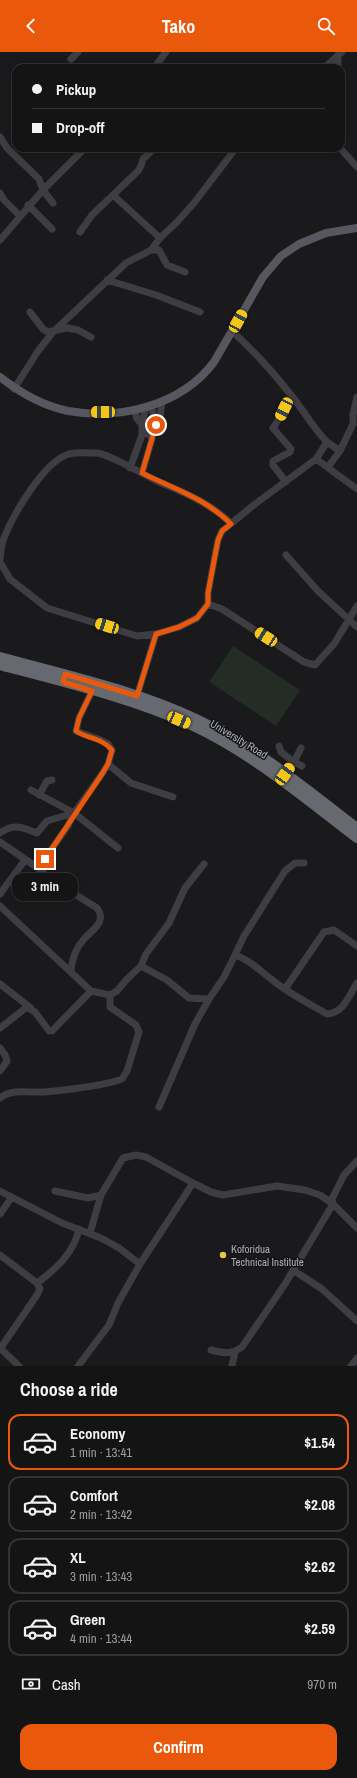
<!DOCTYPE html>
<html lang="en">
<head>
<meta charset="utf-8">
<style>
  :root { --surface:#141415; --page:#1d1d1e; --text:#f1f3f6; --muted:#9d9ea0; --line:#333334; --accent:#ea580c }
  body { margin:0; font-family:"Archivo Narrow",sans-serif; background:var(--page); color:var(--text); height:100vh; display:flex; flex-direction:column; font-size:15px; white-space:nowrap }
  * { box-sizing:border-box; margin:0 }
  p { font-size:13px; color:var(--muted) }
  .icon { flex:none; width:22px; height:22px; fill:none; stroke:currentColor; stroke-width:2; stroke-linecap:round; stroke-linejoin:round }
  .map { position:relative; height:1314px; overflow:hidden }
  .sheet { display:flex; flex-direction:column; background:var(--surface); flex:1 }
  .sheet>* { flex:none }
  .guide { position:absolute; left:12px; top:12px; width:333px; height:88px; border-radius:12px; box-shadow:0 2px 10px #0003,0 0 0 1px var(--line); display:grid; align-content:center; height:88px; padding:0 20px; background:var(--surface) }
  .end { position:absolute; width:18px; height:18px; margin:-9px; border:5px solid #ea580c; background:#fff; box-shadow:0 0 0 2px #fff }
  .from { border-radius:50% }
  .bubble { position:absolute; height:28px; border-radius:12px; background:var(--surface); box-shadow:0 2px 10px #0003,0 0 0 1px var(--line); font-size:13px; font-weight:700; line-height:28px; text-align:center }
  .car { position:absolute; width:12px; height:24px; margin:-12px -6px; border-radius:5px; box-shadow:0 0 3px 1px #0007; background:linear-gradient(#f5c518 24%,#345 0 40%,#f5c518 0 76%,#345 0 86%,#f5c518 0) }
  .guide b { display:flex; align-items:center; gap:14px; height:38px; font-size:15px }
  .guide b+b { border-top:1px solid var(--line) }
  .guide i { width:10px; height:10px; background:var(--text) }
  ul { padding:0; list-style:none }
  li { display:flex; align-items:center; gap:12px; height:56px; margin:0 8px 6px; padding:0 12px; border:2px solid var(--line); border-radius:12px }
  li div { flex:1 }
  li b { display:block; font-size:15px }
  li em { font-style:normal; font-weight:700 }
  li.on { border-color:var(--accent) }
  li>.icon { width:36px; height:36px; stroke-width:1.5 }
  h2 { padding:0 20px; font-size:18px; line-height:48px }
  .pay { display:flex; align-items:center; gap:10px; height:44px; padding:0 20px; font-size:15px }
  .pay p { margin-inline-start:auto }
  .action { display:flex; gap:8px; margin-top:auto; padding:8px 20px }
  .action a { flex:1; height:46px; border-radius:12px; background:var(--accent); color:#fff; font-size:16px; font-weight:700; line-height:46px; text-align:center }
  header { display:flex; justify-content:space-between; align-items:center; height:52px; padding:0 20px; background:var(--accent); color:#fff; font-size:18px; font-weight:700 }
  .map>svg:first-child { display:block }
  .green { fill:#242c26 }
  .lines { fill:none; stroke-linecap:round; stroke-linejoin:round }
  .minor { stroke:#3d3d43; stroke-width:7 }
  .major { stroke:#57585f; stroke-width:8 }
  .highway { stroke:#676971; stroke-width:10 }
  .route { stroke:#ea580c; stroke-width:5 }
  .poi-dot { fill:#e6c548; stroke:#151517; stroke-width:1.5 }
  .labels { text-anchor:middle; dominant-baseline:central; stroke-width:3; stroke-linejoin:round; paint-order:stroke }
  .street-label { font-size:11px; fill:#adafba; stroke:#151517 }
  .poi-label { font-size:11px; fill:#adafba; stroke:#151517; text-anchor:start }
</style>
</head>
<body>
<header><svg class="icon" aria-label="back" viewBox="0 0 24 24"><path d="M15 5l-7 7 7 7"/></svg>Tako<svg class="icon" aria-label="search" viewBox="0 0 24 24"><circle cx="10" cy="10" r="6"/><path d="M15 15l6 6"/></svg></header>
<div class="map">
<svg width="357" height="1314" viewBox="0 0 357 1314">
  <rect width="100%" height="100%" fill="#1a1a1c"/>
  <path class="green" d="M233 594 300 638 276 674 209 630Z"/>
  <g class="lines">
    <path class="minor" d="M71 7 78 0
      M154 16 166 0
      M324 16 342 0
      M338 16V3
      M0 85 7 96 39 127 43 138 53 151
      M340 96 357 115
      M0 141 4 148 19 163
      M113 143 160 186
      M28 153 52 177
      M80 180 92 163 138 119 141 114 143 107 155 96
      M0 188 43 138 85 96
      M151 198H159L167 213 185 220
      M107 228 156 243 200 260
      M30 260 43 277 48 280 67 276 78 278 91 285
      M232 279C254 299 273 320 291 343 304 359 313 376 327 390L316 407 255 452 222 479 218 488 215 503 208 541V552L222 557 304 610 315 613 334 592 357 554
      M14 337 38 299 53 280 126 211 151 198 160 186 177 170 194 151 236 96
      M151 353 156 373
      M134 357 137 367 142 372
      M142 383V372L146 354
      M152 384 160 365 162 350
      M327 390 340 399
      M316 407 357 437
      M328 415 340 399 353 372V363L357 345
      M130 416 142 383 145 381 150 383 152 387 142 421
      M286 430 273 413V409L290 400 291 397 273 376C281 366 283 353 292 344
      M286 503 318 539 357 575
      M0 507C1 501 1 493 4 486 13 463 44 409 69 402 77 400 89 401 97 401 112 403 140 421 155 428 184 441 207 449 231 471
      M0 510 10 527 47 556 137 584 156 582 179 575 197 566 208 552
      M137 644 156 582
      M279 694 281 700 294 710 285 722
      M301 696 294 710 302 714
      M108 712 131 731 173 745
      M31 738 74 761 118 796
      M39 743 47 729 52 728
      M0 781C14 771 22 775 37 781L47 769 74 761
      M0 790 38 816
      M0 842 25 808
      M0 854 91 939 110 943 117 939 127 927 141 914 146 902 169 871 185 836 204 812
      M235 903 244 884 285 819 295 811H304
      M141 914 167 928 189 946 209 947
      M71 918C72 907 76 896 84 887 93 877 107 870 97 856L49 826 38 816 68 774 74 761 102 722 108 712 112 698 108 692 98 687 76 679 79 666 92 639
      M0 932 31 956
      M285 937 324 880 334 878 357 894
      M0 976 27 955 35 960 49 979H52L91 939
      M0 996 5 1003 7 1009 0 1019
      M0 1046C13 1036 30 1041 45 1040 65 1038 104 1034 122 1027L127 1019 139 980 136 973 110 955V943
      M159 1055 195 972 209 947 224 925 235 903C250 908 259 918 271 927 288 941 308 951 327 962 344 961 349 943 357 931
      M0 1139 62 1171 101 1186 119 1196 140 1212 193 1131 211 1140 223 1143 277 1134 305 1138 320 1143 333 1152 357 1176
      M55 1139 88 1146 101 1143 123 1106 136 1103 146 1105 193 1131
      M0 1162 12 1145
      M90 1181 101 1143
      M0 1203 37 1231C56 1217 74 1201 79 1177
      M293 1218 322 1237 357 1269
      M0 1296 19 1314
      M0 1297 37 1243 40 1237 37 1231
      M211 1298C223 1301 231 1303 242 1295L285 1232 333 1152 332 1147 344 1123 357 1109
      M78 1314 109 1273 118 1251 140 1212
      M232 1314 235 1300
      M351 1314 357 1306"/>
    <path class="major" d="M0 325C19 340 43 354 68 359 120 368 181 354 214 310L263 225 281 204 299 192 326 181 357 176"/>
    <path class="highway" d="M0 605C66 623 134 638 196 667 255 694 306 737 357 776
      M0 613C64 630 131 646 191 673 252 701 304 746 357 786"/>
  </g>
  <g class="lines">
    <path class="route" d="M45 807 102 722 108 712 112 698C102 686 88 687 76 679L79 666 92 639 63 630 65 622 137 644 156 582 179 575 197 566 208 552V541L218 488 222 479 231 472C205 446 174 437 142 421L156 373"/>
  </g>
  <circle class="poi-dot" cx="223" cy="1203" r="4"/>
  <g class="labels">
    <g class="street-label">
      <text transform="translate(239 687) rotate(31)">University Road</text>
    </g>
    <g class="poi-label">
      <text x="231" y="1197">Koforidua<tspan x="231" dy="13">Technical Institute</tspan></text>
    </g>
  </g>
</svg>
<i class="end from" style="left:156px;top:373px"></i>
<i class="end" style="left:45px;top:807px"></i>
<div class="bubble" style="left:12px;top:821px;width:66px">3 min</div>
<i class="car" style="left:238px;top:269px;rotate:29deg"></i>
<i class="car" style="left:284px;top:357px;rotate:206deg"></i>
<i class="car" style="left:103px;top:360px;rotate:270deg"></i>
<i class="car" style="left:107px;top:574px;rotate:287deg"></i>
<i class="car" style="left:266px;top:585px;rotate:303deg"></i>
<i class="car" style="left:179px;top:668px;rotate:113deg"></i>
<i class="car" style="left:285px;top:722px;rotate:35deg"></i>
<div class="guide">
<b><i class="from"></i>Pickup</b>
<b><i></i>Drop-off</b>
</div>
</div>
<section class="sheet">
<h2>Choose a ride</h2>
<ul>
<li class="on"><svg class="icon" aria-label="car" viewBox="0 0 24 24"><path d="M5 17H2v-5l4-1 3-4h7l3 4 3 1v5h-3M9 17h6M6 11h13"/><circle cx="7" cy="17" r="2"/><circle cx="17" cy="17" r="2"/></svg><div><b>Economy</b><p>1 min · 13:41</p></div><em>$1.54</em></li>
<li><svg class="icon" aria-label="car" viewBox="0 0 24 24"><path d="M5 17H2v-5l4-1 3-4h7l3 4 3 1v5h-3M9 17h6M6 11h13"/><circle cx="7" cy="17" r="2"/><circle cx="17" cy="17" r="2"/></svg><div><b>Comfort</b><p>2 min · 13:42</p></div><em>$2.08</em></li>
<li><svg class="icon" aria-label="car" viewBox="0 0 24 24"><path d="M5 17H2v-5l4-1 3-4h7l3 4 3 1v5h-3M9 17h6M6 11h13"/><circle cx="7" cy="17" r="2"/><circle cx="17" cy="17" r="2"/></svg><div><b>XL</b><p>3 min · 13:43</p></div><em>$2.62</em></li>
<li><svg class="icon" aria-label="car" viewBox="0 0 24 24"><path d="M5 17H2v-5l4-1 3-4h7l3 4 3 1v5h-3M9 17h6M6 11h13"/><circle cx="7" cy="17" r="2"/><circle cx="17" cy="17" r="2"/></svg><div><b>Green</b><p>4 min · 13:44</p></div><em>$2.59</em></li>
</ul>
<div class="pay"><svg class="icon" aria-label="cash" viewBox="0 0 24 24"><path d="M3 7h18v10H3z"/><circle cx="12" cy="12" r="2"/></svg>Cash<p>970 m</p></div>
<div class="action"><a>Confirm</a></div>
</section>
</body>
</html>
